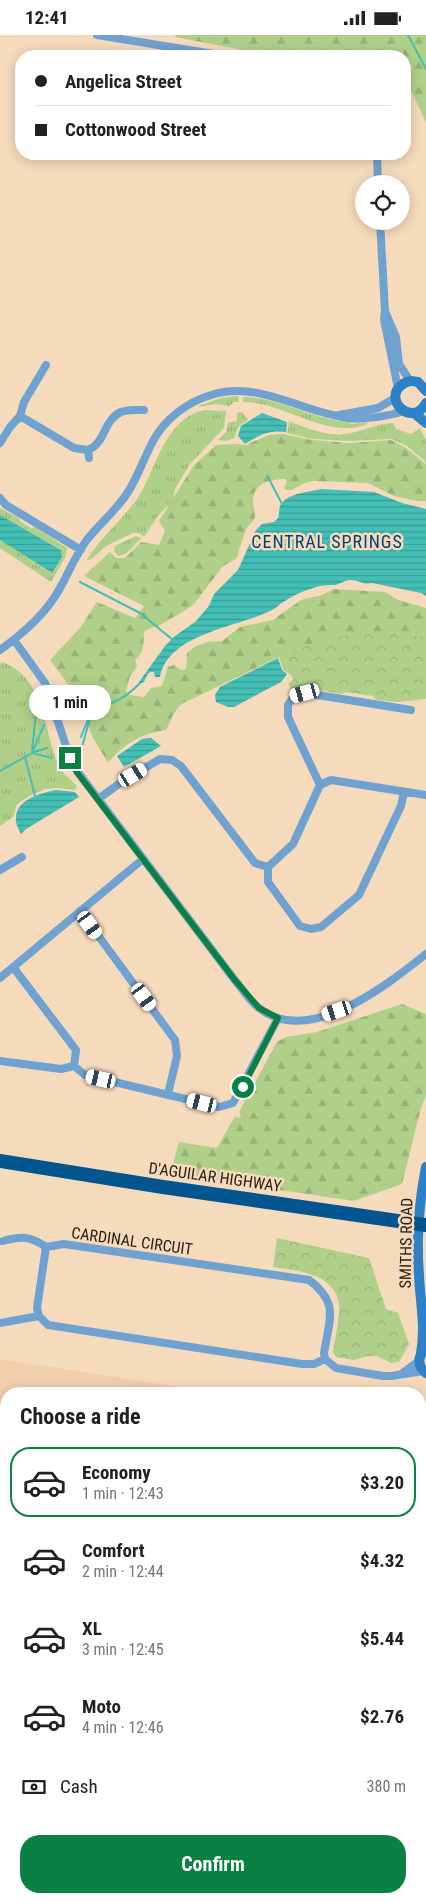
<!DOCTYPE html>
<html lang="en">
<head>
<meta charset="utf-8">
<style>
  :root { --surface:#fff; --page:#f2f2f2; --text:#202124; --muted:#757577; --line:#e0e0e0; --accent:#0b8043 }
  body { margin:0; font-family:"Roboto Condensed",sans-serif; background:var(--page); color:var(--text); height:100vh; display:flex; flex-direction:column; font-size:19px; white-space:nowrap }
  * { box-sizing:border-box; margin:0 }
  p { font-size:16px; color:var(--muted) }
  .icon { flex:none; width:28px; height:28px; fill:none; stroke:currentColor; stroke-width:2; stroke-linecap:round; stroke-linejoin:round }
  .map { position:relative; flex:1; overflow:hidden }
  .panel { position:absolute; left:0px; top:1352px; width:426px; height:516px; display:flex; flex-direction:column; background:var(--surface); border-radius:20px 20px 0 0; box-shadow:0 2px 12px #0003 }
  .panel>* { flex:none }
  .top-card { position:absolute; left:15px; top:15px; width:396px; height:110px; border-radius:20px; box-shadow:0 2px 12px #0003; display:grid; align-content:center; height:110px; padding:0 20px; background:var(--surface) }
  .fabs { position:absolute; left:355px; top:140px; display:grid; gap:10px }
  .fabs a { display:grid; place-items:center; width:55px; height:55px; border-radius:50%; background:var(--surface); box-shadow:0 2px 12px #0003; font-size:25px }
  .end { position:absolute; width:22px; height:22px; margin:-11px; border:6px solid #0b8043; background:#fff; box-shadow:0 0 0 2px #fff }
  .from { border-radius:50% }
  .bubble { position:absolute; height:35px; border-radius:18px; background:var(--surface); box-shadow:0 2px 12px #0003; font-size:16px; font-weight:700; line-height:35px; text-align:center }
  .car { position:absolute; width:15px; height:30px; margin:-15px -8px; border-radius:6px; box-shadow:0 0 4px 1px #0007; background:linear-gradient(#fff 24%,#345 0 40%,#fff 0 76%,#345 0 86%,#fff 0) }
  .top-card b { display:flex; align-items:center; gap:18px; height:48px; font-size:19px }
  .top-card b+b { border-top:1px solid var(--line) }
  .top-card i { width:12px; height:12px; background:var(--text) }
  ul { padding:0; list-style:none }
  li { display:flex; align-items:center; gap:15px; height:70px; margin:0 10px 8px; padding:0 10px; border:2px solid transparent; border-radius:20px }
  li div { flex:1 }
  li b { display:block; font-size:19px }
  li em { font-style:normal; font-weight:700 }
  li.current { border-color:var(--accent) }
  li>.icon { width:45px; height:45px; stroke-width:1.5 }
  h2 { padding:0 20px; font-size:22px; line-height:60px }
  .pay { display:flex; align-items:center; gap:12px; height:55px; padding:0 20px; font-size:19px }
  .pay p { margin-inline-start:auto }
  .primary-button { display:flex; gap:10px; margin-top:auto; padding:10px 20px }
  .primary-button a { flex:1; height:58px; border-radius:20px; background:var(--accent); color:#fff; font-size:20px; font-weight:700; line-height:58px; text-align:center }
  .status { display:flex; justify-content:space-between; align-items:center; height:35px; padding:0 25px; background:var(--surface); direction:ltr }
  .status svg { height:14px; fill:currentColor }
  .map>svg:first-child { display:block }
  .built { fill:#f1cfab }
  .grass { fill:url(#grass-tufts) }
  .forest { fill:url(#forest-firs) }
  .park { fill:url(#park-crowns) }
  .water { fill:url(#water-rules) }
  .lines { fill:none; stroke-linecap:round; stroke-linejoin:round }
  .stream { stroke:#43bfb6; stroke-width:2 }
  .street { stroke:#70a2d1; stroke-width:8 }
  .secondary { stroke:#2f81c7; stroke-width:10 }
  .highway { stroke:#03558f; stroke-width:14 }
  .route { stroke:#0b8043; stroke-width:6 }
  .labels { text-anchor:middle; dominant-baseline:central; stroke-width:5; stroke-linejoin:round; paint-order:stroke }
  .street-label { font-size:16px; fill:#2a2015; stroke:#f6dabc }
  .neighbourhood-label { font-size:18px; letter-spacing:1px; fill:#024372; stroke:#f6dabc }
</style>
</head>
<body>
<div class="status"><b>12:41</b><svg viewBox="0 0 49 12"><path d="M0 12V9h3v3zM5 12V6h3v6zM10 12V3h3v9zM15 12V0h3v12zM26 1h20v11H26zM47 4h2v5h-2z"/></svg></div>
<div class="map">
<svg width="426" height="1868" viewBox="0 0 426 1868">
  <defs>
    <pattern id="grass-tufts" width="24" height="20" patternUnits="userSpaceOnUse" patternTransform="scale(1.25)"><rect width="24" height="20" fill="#b0d08a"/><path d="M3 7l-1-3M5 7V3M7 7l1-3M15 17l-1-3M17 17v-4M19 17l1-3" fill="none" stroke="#98b276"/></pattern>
    <pattern id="forest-firs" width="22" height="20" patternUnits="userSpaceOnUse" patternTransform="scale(1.25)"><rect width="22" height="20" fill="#b0d08a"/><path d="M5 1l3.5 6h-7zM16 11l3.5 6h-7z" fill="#98b276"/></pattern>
    <pattern id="park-crowns" width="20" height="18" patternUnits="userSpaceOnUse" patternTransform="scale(1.25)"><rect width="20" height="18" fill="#b0d08a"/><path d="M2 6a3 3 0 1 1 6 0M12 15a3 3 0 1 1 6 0" fill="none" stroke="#98b276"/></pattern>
    <pattern id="water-rules" width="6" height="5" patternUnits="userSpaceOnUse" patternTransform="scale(1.25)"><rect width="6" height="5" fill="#43bfb6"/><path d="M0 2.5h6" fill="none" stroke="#389b93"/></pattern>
  </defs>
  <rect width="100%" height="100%" fill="#f6dabc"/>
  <path class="built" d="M0 1324 223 1359H6V1570L0 1566Z
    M420 1389 426 1390V1533L420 1573Z
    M426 1788V1818L420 1816V1793Z"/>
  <path class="grass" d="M238 361 239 367H234L229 371 218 369 196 372 221 363Z
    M243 362C280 362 313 385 350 387L351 389 366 387 368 389C325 405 285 367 243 367Z
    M204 375 226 376 224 393 190 429 175 454 173 465 157 482 144 502 139 498H133L106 511 93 523 86 526C100 503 121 486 137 464 157 434 163 385 204 375Z
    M242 377 248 385 239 391 234 403 226 406 218 405 226 397 228 388 237 386V378Z
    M289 386C308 394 330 403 351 398 366 395 376 389 393 388L396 394 411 399 420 393 426 405V427L407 411 391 404 350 406 312 404 287 398Z
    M0 473 19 483 20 486 31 493 35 492 67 513 65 523 51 547 0 513V505L51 538 62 522 60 514 0 480Z
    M136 501 142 503C133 510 129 520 118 521L114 516 115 511Z
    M2 627C45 642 43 695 59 731 62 738 71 745 77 751L75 755 57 753 45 754 31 760 17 769 13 782 0 791V629Z"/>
  <path class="forest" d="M176 0H426V87L411 56 405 54V21H274L175 2Z
    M283 399 312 405 350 408 391 405 406 413 426 429V466H417L394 461 368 448 314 446 305 448 292 455H286L284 453 287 447 285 444C270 444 252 449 253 467 254 473 255 478 255 483L246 494 236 524 223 531 194 569C184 577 173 582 162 589 156 592 151 592 144 597 143 610 145 617 135 625L137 632 130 641 126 656 129 660 144 662 151 653 162 651 168 632 174 630 181 635 186 634 187 618 196 611 207 607 222 606 240 592 273 585 301 565 322 560 334 554 385 557 398 565 426 573V602L404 598H359L327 603 279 622 190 665C176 668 172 684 166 695 141 699 125 708 108 728L93 703 79 664 50 625 80 593 97 567 135 583 144 571 84 541 110 517 116 523H125L141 507 159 510 165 496 159 486 194 430 216 410 237 409 248 410 250 408 269 400Z
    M402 969 426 979V1060L421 1073 402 1149 354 1166 170 1139 179 1107 217 1113 235 1081 239 1083 241 1080 239 1077 277 1007 286 1002 317 997Z"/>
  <path class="park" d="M359 598H404L426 602V664L397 667 376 665 373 661 346 657 342 659 307 653 293 656 288 649 293 645 292 641 283 634 279 622 327 603Z
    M277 1203 369 1223 386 1274 398 1278 409 1309 399 1327 391 1328 377 1321H368L354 1325 336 1322 333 1317C335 1304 338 1291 339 1278 342 1239 300 1236 273 1232Z
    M0 1667 6 1670V1805L0 1804Z"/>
  <path class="water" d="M262 378 287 387 286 397C269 395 259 400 245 409L238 401 241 391Z
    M321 454 374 457 402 468 426 474V561L421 558 372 548C363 550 358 545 350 545 345 545 340 549 335 550 330 550 325 550 320 551 308 554 295 559 285 566 280 568 277 573 272 575 239 592 168 598 160 642H155L154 637C148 635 146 643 144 647L139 649V647L165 611 175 601 195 587 209 571 214 559 238 535 256 495 262 489 274 487 278 483C280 478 278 472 282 468 289 458 310 457 321 454Z
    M0 480 61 515 62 522 52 538 0 505Z
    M278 623 282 635 287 639 281 647 234 672H228L216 667 215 660 220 652Z
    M151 703 161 711 124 732 117 721 142 704Z
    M56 755 75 757 79 762 26 794 21 799C19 795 15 788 16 783 16 764 42 758 56 755Z"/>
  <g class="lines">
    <path class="stream" d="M408 0 426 34
      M268 442 282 469
      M80 547 140 578 173 605
      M63 660 92 675
      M73 679C99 673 121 669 140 648
      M81 702 89 682
      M82 712 92 676
      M32 715 37 669
      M34 717 47 713
      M32 718 52 723
      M25 722 35 761
      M0 736 32 718 44 690
      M0 1790H6
      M420 1806 426 1809"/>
    <path class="street" d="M97 0 226 21
      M377 119 378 149
      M380 186 385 276 384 285 398 353
      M385 276 396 302 399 329 410 346
      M339 380 378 373 395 363
      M20 381 74 413 88 415 89 423
      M0 408 10 392 20 381 24 367 46 330
      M88 415C105 409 104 384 121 377 127 374 137 375 144 375
      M0 463 6 470 81 515
      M14 605 45 648 70 723 77 736 234 944C242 953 249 966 259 973 309 1013 388 949 426 919
      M0 615C21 600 40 584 54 563 66 545 73 524 86 506 99 489 116 476 128 457 138 441 144 423 153 406 165 384 187 367 211 360 259 345 301 377 348 383 363 385 389 381 404 376
      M320 750 288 682V670L294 661 305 658 411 675
      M98 764 123 746 160 724 172 725 181 731 255 828 268 832V847L300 891 311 894 321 892 359 860 401 771 404 757
      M268 832 293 809 320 750 331 745 426 760
      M0 835 22 822
      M80 876 175 1005 177 1021 168 1059
      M13 932 76 1015 74 1031 85 1040 219 1072 233 1068 278 983
      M0 943 143 824
      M0 1026 61 1034 74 1031
      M3 1206C22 1201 30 1201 46 1212
      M46 1212 37 1273 39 1281 48 1290 302 1329H314L325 1324 336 1333 383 1341H391L424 1336
      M46 1212 64 1209 309 1245C340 1268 329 1285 324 1318L325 1324
      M0 1288 39 1281
      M401 1339 419 1326
      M0 1617 6 1621
      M0 1813H6
      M123 1862 128 1868
      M298 1862 312 1868
      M65 1868 66 1862
      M291 1868 292 1862"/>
    <path class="secondary" d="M426 356 418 347C412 346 408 345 403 349 381 363 412 394 426 368
      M414 378 426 388
      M426 1314C417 1321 417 1331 426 1338
      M421 1318C426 1291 420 1266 419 1240 416 1204 419 1168 426 1132
      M420 1645 426 1605
      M387 1868 388 1862"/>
    <path class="highway" d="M0 1126 163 1152 426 1190"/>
  </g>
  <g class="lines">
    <path class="route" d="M70 723 76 736 234 944 259 973 278 983 243 1052"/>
  </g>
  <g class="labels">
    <g class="street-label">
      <text transform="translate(215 1142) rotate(8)">D'AGUILAR HIGHWAY</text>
      <text transform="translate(132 1206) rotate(8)">CARDINAL CIRCUIT</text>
      <text transform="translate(406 1208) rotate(-89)">SMITHS ROAD</text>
    </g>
    <g class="neighbourhood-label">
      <text x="327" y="506">CENTRAL SPRINGS</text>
    </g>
  </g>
</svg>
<div class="fabs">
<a><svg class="icon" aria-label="locate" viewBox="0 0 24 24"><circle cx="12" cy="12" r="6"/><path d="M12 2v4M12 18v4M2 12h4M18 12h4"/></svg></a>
</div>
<i class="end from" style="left:243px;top:1052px"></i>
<i class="end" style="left:70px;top:723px"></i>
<div class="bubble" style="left:29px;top:650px;width:82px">1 min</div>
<i class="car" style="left:305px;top:658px;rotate:255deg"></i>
<i class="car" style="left:133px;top:740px;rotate:59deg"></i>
<i class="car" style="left:90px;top:890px;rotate:144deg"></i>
<i class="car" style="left:144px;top:962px;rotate:144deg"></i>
<i class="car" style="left:337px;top:976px;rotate:252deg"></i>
<i class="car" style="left:101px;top:1044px;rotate:283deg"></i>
<i class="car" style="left:202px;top:1068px;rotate:284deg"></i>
<div class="top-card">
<b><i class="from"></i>Angelica Street</b>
<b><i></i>Cottonwood Street</b>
</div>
<section class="panel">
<h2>Choose a ride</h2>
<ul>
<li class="current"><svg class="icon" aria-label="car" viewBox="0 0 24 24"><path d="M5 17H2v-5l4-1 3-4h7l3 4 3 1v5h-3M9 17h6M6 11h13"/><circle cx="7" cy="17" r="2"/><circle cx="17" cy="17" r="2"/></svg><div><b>Economy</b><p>1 min · 12:43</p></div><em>$3.20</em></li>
<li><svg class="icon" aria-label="car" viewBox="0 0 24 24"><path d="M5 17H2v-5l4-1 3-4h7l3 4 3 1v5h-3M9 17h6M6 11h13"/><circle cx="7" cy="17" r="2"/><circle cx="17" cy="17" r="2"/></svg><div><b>Comfort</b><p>2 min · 12:44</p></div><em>$4.32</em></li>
<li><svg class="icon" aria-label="car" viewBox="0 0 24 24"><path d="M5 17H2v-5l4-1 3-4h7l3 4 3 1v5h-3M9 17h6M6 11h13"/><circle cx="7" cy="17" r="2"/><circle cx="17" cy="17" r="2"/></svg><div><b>XL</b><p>3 min · 12:45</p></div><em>$5.44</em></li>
<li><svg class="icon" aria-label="car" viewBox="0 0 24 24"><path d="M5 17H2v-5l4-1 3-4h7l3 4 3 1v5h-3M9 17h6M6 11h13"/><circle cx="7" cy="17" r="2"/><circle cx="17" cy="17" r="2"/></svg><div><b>Moto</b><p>4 min · 12:46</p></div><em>$2.76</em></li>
</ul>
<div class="pay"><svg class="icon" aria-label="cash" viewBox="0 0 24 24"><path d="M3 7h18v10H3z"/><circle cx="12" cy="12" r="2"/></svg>Cash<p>380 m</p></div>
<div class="primary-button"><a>Confirm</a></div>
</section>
</div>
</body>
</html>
